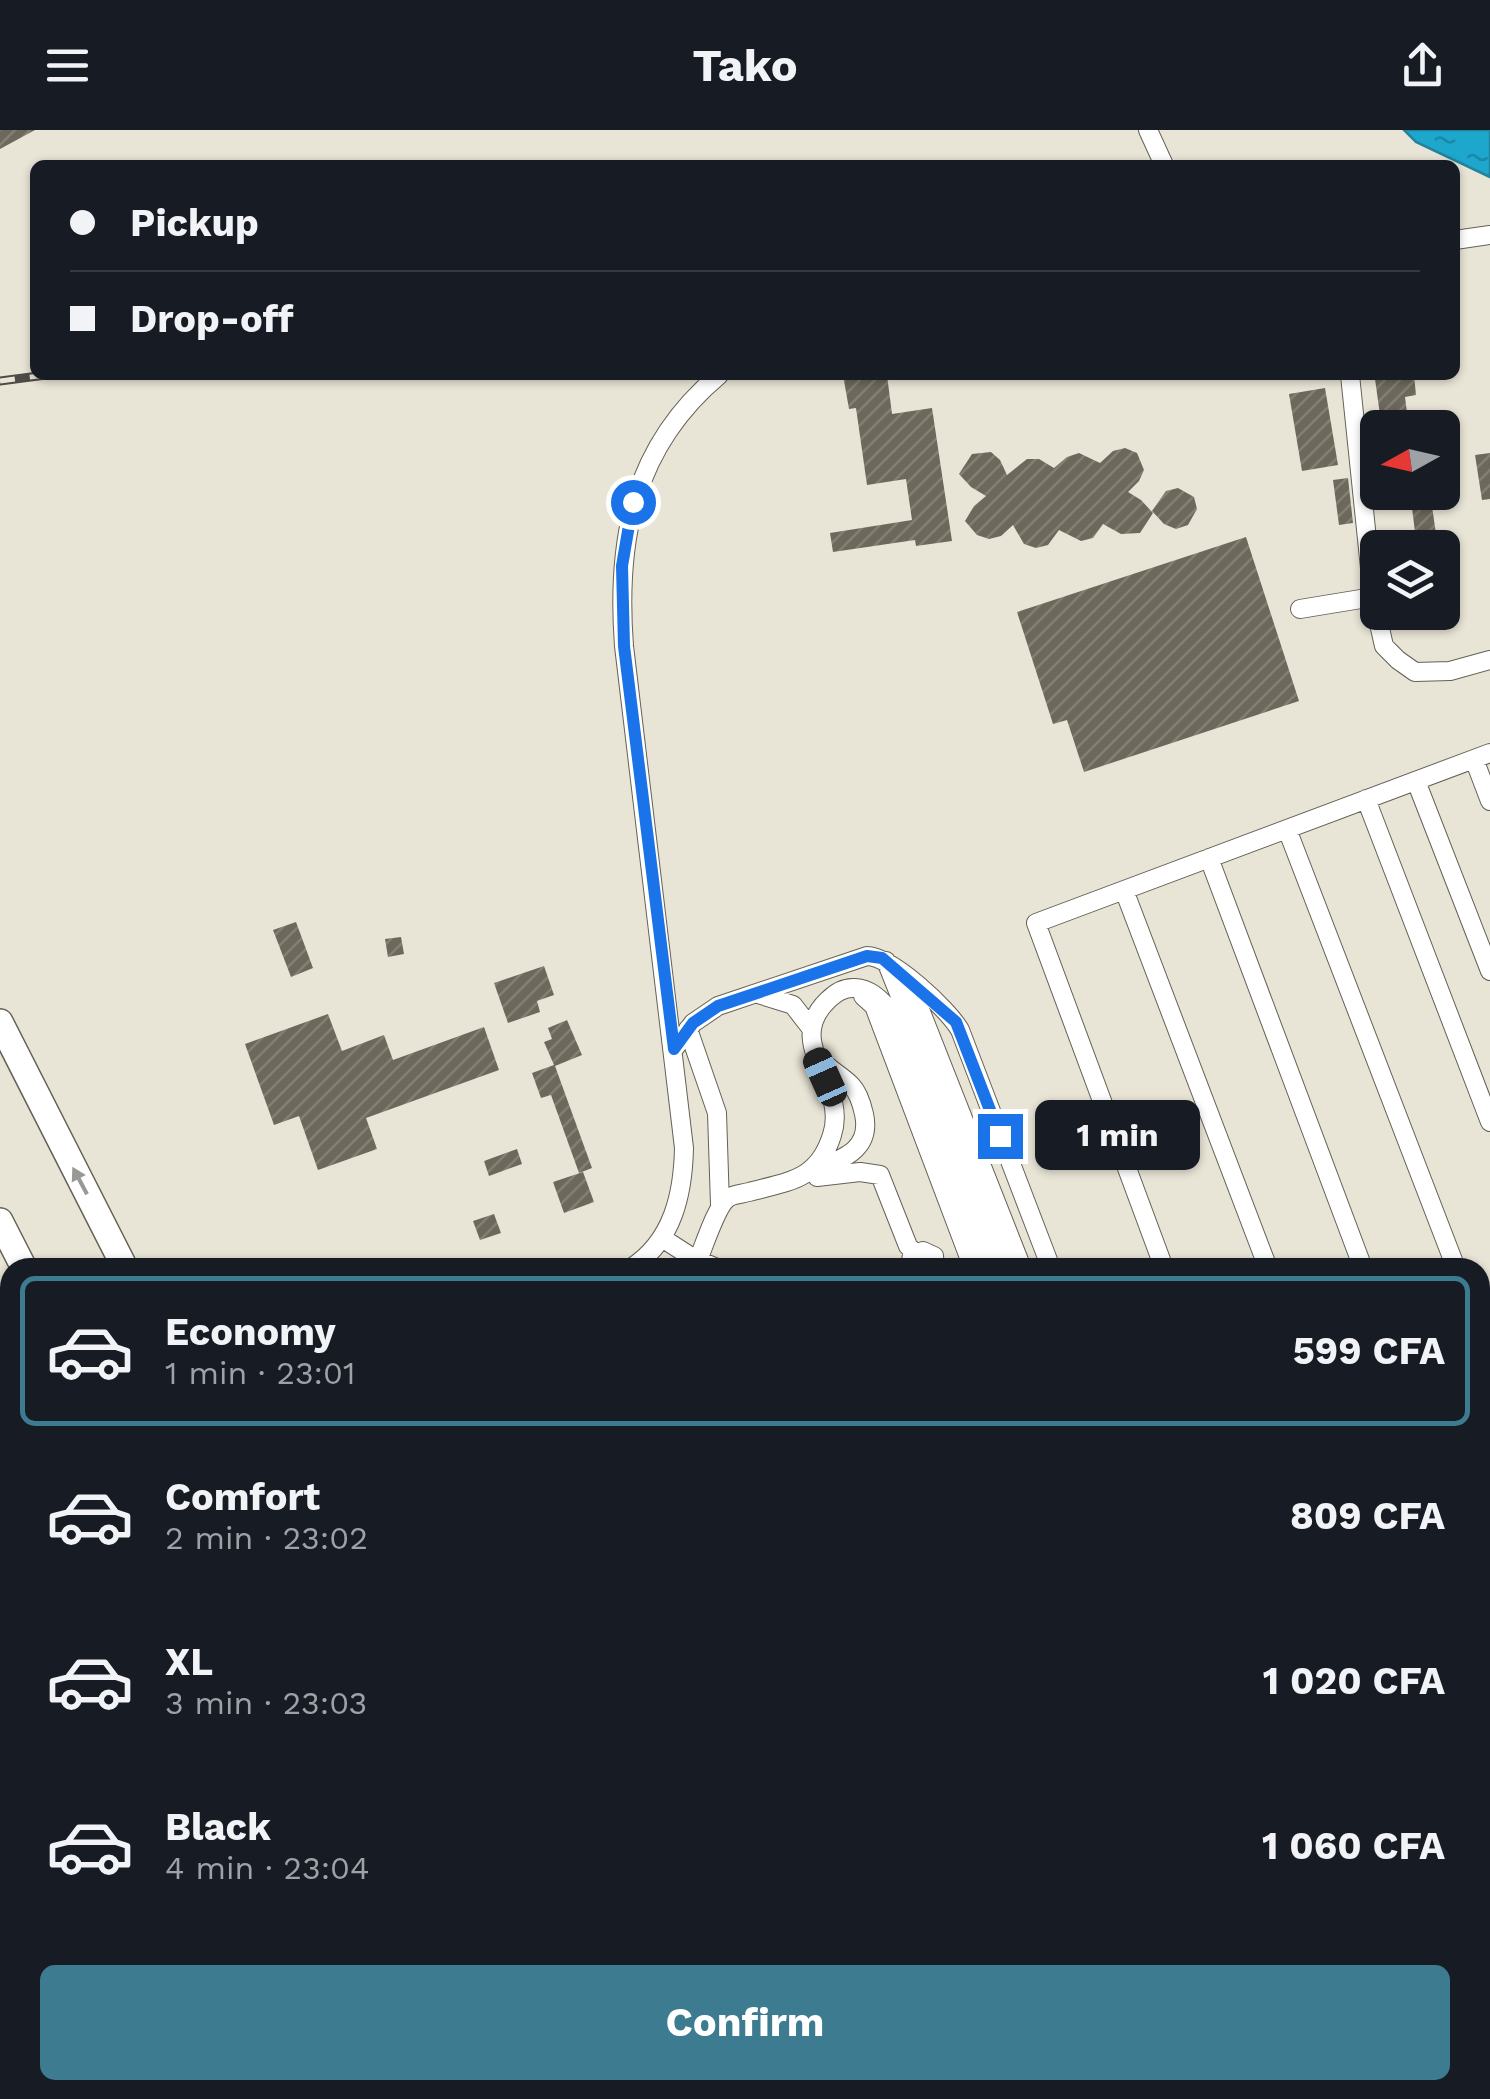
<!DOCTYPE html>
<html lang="en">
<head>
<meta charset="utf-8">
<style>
  :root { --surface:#171b24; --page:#20242c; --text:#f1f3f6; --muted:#9ea1a6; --line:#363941; --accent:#3c7b90 }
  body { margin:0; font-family:"Work Sans",sans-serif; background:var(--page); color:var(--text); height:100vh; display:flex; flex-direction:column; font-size:38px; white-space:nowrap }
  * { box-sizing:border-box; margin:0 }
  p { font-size:32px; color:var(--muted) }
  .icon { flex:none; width:55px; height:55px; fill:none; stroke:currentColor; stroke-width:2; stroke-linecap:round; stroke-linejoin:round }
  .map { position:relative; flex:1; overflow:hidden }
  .sheet { position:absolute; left:0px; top:1128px; width:1490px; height:842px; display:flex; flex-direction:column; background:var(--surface); border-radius:30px 30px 0 0; box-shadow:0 2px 8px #0004 }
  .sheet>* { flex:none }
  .hud { position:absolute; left:30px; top:30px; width:1430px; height:220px; border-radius:15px; box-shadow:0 2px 8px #0004; display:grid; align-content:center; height:220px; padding:0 40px; background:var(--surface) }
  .needle { width:65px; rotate:262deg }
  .controls { position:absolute; left:1360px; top:280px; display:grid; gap:20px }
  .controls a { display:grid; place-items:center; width:100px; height:100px; border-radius:15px; background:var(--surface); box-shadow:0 2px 8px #0004; font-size:50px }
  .end { position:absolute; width:45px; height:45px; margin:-22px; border:12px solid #1a73e8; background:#fff; box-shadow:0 0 0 5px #fff }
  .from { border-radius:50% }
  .bubble { position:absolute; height:70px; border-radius:15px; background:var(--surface); box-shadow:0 2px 8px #0004; font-size:32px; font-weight:700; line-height:70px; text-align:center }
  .car { position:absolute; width:30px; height:60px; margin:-30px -15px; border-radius:12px; box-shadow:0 0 8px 2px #0007; background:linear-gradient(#222 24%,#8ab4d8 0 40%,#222 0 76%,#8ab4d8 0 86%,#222 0) }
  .hud b { display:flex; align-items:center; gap:35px; height:95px; font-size:38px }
  .hud b+b { border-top:2px solid var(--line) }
  .hud i { width:25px; height:25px; background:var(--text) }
  ul { padding:18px 0 0; list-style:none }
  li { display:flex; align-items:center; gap:30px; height:150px; margin:0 20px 15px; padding:0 20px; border:5px solid transparent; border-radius:15px }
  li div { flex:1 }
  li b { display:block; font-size:38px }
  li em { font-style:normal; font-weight:700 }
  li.on { border-color:var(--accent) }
  li>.icon { width:90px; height:90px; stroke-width:1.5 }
  .button { display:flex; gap:20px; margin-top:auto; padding:20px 40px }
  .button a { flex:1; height:115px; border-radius:15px; background:var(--accent); color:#fff; font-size:40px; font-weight:700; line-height:115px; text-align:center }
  header { display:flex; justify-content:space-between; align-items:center; height:130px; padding:0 40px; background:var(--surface); font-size:45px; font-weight:700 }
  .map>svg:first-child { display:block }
  .water { fill:url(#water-ripples); stroke:#23839c; stroke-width:2.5 }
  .building { fill:url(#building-hatch) }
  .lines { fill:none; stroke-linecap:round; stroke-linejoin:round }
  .minor-casing { stroke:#646155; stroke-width:20 }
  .major-casing { stroke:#646155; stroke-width:22 }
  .highway-casing { stroke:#646155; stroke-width:28 }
  .minor { stroke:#fff; stroke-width:18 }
  .major { stroke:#fff; stroke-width:20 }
  .highway { stroke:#fff; stroke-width:25 }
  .rail-casing { stroke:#4d4b45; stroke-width:9 }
  .rail { stroke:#e8e4d6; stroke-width:5; stroke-dasharray:15; stroke-linecap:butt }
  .oneway { fill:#989895 }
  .route { stroke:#1a73e8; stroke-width:12 }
</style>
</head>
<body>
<header><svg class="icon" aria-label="menu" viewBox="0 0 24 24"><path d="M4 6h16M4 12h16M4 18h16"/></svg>Tako<svg class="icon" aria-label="share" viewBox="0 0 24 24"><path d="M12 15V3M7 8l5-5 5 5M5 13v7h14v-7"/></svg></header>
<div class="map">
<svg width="1490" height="1969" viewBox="0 0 1490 1969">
  <defs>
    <pattern id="water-ripples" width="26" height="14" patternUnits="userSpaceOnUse" patternTransform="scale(2.5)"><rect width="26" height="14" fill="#1da7cc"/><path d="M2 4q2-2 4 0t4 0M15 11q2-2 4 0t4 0" fill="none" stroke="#1a88a6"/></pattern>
    <pattern id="building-hatch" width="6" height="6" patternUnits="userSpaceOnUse" patternTransform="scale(2.5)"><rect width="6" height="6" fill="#6c695c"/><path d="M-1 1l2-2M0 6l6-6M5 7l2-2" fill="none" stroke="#827f75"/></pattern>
  </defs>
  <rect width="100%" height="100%" fill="#e8e4d6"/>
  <path class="water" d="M1404 0H1490V47L1416 12Z"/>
  <path class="building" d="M0 0H35L0 19Z
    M843 245H887L892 284 932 278 952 411 916 416 915 410 833 422 830 403 912 390 906 349 867 355 856 278 849 279Z
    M1404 245H1414L1416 265 1405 267 1409 298H1378L1376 286 1380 285 1375 249Z
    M1325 258 1338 335 1302 341 1289 264Z
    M1125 318 1137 323 1144 340 1139 351 1128 362 1141 370 1153 383 1140 403 1121 404 1103 394 1093 408 1081 411 1059 400 1048 415 1036 418 1024 414 1013 395 1001 406 989 409 977 405 965 391 974 376 986 366 971 357 959 344 972 324 991 322 1000 330 1007 345 1027 329H1039L1054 338 1067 327 1079 323 1100 333 1113 321Z
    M1490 323V369L1482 370 1475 325Z
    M1348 348 1353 393 1339 395 1333 350Z
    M1178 358 1194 367 1197 379 1188 395 1176 399 1164 394 1152 381 1166 361Z
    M1410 362H1430L1438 418H1417Z
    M1246 407 1299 571 1084 642 1067 590 1053 594 1017 482Z
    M296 792 313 838 291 847 273 800Z
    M401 807 404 824 388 827 385 809Z
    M544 836 554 865 537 871 540 882 508 893 494 853Z
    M328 884 342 921 384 905 393 930 484 897 499 940 366 988 377 1019 318 1040 299 986 274 995 245 914Z
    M567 890 582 925 555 936 592 1038 579 1043 551 965 541 968 532 943 554 935 544 912 552 909 548 898Z
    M517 1019 522 1034 489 1046 484 1031Z
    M583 1042 594 1072 564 1083 553 1052Z
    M494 1084 501 1103 480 1110 473 1091Z"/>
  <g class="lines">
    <defs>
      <path id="minor" d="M1148 0 1164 35
        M1455 110 1490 105
        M1350 245 1373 467 1384 516 1398 530 1415 542 1450 541 1490 530
        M1300 479 1373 467
        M1474 629 1490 671
        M1416 651 1490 841
        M1366 669 1490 992
        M1287 699 1456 1138
        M1209 728 1363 1138
        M1124 760 1268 1138
        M886 831 1008 1138
        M910 854 1022 1138
        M758 864 793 875 810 897
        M863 866 874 876 973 1138
        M688 899 717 983 720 1075
        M674 919 693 893 718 876 867 826C891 826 948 879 960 900L1051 1138
        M813 1041C841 1029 872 1021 864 984 862 975 858 962 851 955 842 946 830 940 821 930
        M817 1047 860 1042 880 1045 908 1116 915 1123
        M662 1108 693 1128 717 1138
        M698 1130C704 1116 717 1075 728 1068 733 1064 742 1064 749 1062 790 1051 818 1050 832 1005 849 954 782 914 828 870 836 862 844 857 855 858 869 859 878 867 887 877L990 1138
        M631 1138C673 1111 683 1064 684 1018L624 516C616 410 633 317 719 245
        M909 1138 912 1126 923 1121 934 1126 935 1138
        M1164 1138 1036 793 1490 623
        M1480 1199 1490 1225
        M1480 1447 1490 1473
        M1480 1691 1490 1717
        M1480 1817 1490 1813
        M1480 1954 1487 1969
        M1241 1960 1245 1969
        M1294 1960 1298 1969
        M1385 1960 1389 1969
        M817 1963 824 1960
        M912 1969 941 1960"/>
      <path id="major" d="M0 1360 10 1356
        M0 1391 10 1387"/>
      <path id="highway" d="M0 892 125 1138
        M0 1091 24 1138
        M441 1960 446 1969
        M533 1960 537 1969"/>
    </defs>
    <use href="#minor" class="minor-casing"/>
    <use href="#major" class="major-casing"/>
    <use href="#highway" class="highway-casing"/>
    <use href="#minor" class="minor"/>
    <use href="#major" class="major"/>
    <use href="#highway" class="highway"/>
    <defs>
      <path id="rail" d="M0 251 46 245"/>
    </defs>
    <use href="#rail" class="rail-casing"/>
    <use href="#rail" class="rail"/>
  </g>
  <defs><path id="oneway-solid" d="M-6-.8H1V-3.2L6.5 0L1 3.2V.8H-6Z" transform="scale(2.5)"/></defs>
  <use class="oneway" href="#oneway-solid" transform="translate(80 1051) rotate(-118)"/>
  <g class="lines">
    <path class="route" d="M633 372 622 436 624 516 674 919 693 893 718 876 867 826 882 828 956 892 1000 1006"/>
  </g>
</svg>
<div class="controls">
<a><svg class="needle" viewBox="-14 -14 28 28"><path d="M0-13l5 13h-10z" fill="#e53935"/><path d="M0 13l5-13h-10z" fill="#9ea1a6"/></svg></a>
<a><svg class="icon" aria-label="layers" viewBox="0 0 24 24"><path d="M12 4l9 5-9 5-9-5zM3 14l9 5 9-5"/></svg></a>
</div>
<i class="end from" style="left:633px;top:372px"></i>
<i class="end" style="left:1000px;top:1006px"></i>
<div class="bubble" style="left:1035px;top:970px;width:165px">1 min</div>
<i class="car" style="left:825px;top:947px;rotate:336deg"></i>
<div class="hud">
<b><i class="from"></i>Pickup</b>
<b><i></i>Drop-off</b>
</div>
<section class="sheet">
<ul>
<li class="on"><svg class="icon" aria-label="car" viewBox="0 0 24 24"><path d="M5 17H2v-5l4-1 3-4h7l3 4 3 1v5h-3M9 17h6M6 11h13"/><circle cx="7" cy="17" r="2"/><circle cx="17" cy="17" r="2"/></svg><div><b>Economy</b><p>1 min · 23:01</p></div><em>599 CFA</em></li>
<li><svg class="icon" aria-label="car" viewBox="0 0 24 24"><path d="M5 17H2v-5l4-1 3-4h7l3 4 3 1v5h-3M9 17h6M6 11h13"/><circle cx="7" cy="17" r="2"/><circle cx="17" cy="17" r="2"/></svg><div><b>Comfort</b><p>2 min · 23:02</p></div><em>809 CFA</em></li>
<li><svg class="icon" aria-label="car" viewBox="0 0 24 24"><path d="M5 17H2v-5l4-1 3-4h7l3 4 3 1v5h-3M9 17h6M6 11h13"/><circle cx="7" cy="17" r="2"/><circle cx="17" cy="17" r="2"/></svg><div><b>XL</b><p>3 min · 23:03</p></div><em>1 020 CFA</em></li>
<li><svg class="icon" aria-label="car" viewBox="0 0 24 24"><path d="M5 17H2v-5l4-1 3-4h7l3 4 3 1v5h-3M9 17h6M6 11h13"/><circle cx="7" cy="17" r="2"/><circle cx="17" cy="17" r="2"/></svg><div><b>Black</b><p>4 min · 23:04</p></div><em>1 060 CFA</em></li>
</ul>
<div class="button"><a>Confirm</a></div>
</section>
</div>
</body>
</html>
